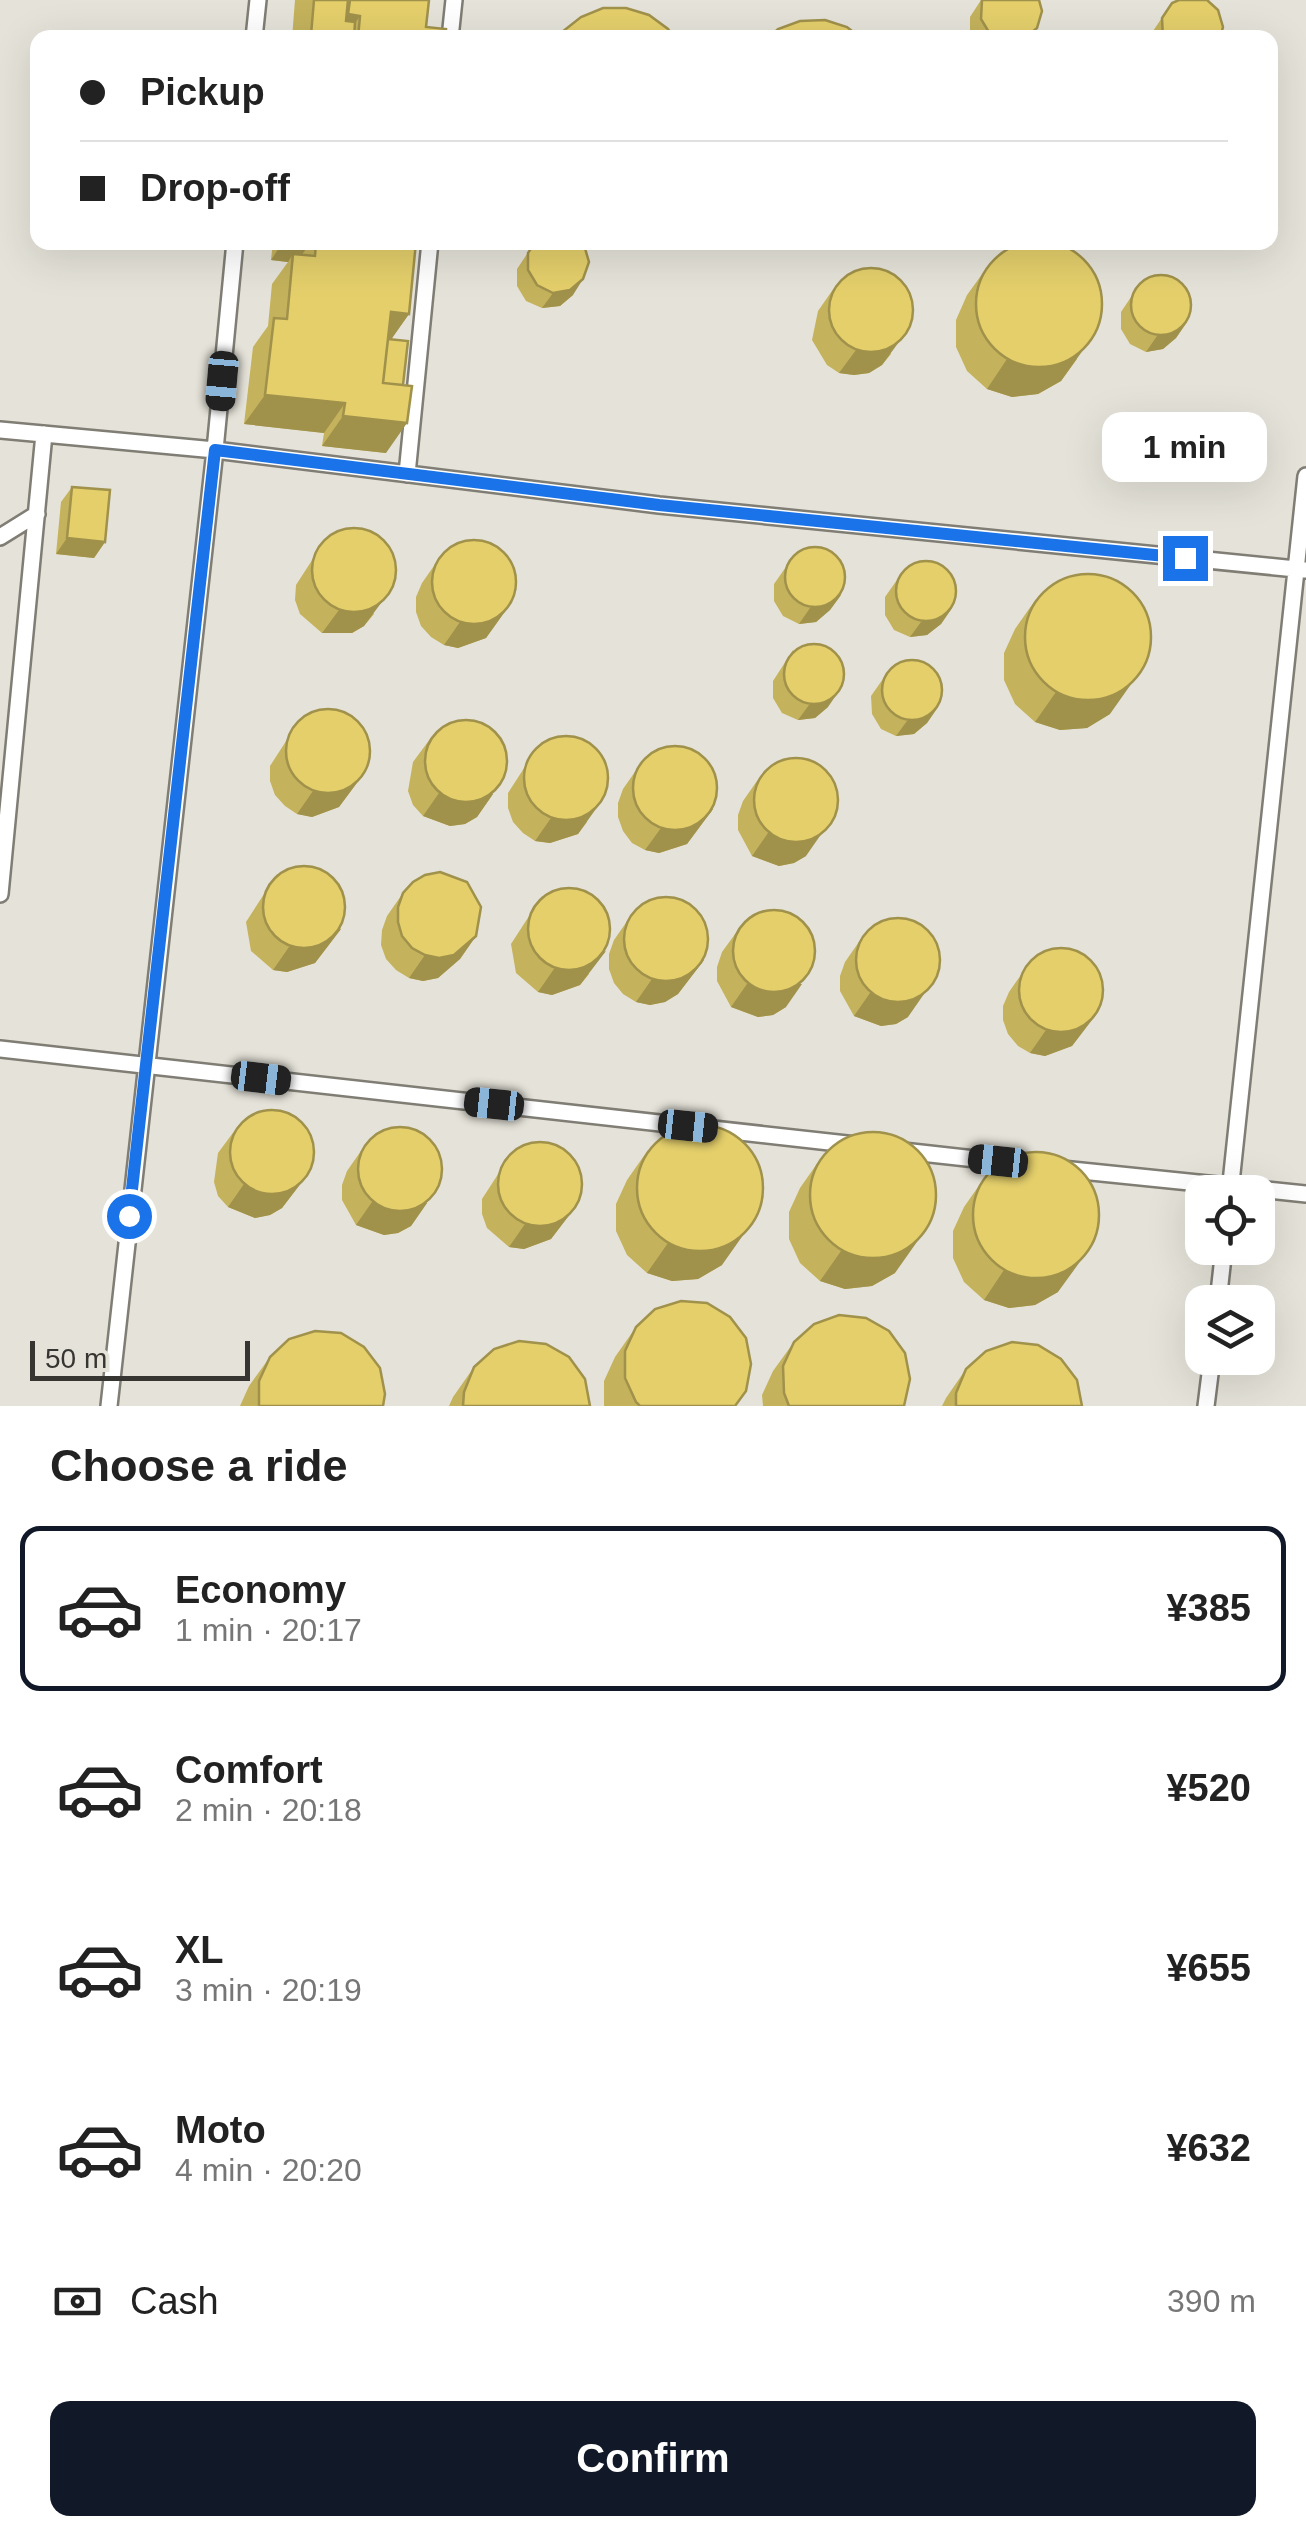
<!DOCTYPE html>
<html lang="en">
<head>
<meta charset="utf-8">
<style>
  :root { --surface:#fff; --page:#f2f2f2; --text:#222; --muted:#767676; --line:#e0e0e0; --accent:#111827 }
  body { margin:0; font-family:Arial,sans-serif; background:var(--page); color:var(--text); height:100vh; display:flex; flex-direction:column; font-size:38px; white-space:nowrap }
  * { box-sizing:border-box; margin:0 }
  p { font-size:32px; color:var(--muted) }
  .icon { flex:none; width:55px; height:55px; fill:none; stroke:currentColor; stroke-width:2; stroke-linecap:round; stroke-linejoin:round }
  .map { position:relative; height:1406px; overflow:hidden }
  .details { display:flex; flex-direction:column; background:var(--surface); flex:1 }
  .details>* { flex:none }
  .hud { position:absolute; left:30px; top:30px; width:1248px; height:220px; border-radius:20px; box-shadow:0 10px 40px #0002; display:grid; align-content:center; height:220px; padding:0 50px; background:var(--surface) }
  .controls { position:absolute; left:1185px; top:1175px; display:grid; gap:20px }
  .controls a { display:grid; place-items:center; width:90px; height:90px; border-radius:20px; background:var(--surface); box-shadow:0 10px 40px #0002; font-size:50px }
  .scale { position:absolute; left:30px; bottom:25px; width:220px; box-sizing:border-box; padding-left:10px; border:5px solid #363531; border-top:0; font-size:28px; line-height:35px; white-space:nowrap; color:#363531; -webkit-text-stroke:8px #e5e3d9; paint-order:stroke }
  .end { position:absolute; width:45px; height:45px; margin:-22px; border:12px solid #1a73e8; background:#fff; box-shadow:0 0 0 5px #fff }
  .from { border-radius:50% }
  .bubble { position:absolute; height:70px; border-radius:20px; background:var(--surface); box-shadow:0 10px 40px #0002; font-size:32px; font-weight:700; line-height:70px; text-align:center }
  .car { position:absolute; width:30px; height:60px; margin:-30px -15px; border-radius:12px; box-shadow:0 0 8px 2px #0007; background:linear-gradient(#222 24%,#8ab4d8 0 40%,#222 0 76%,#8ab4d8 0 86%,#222 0) }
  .hud b { display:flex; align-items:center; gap:35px; height:95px; font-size:38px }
  .hud b+b { border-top:2px solid var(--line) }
  .hud i { width:25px; height:25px; background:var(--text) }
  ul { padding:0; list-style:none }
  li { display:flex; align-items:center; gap:30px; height:165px; margin:0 20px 15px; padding:0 30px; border:5px solid transparent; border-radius:20px }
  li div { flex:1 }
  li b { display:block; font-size:38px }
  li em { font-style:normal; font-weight:700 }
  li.selected { border-color:var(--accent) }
  li>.icon { width:90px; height:90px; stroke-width:1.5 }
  h2 { padding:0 50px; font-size:45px; line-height:120px }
  .pay { display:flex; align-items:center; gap:25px; height:110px; padding:0 50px; font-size:38px }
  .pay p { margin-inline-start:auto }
  .cta { display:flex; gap:20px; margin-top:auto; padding:20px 50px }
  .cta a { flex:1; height:115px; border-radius:20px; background:var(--accent); color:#fff; font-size:40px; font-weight:700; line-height:115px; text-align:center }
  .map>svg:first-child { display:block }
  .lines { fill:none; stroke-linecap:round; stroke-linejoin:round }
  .lane-casing { stroke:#7f7d74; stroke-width:20 }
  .lane { stroke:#fff; stroke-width:15 }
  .wall { fill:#c4b25c }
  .shaded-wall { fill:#a0914b }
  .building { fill:#e4cf6b; stroke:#a0914b; stroke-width:2.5 }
  .route { stroke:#1a73e8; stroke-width:12 }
</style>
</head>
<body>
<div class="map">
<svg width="1306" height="1406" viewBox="0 0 1306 1406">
  <rect width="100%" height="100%" fill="#e5e3d9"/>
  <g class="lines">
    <defs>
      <path id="lane" d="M254 38 258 0
        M450 38 454 0
        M0 430 215 450 659 505 1306 570
        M407 474 430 242
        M0 537 37 514
        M0 894 44 434
        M0 1049 856 1145
        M903 1151 1020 1164
        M1062 1169 1306 1194
        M1230 1192 1306 476
        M1218 1302 1224 1248
        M109 1406 215 450 235 242
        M1206 1406 1212 1358"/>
    </defs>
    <use href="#lane" class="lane-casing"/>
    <use href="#lane" class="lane"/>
  </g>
  <path class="wall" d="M295 0H429L426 27 445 38H292Z
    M981 0 1037 28 1030 38H972L970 35V17Z
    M1172 3 1220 38H1151V34Z
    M273 242H416L409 314 391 339 386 453 322 446 324 433 244 424 253 347 268 326 272 284 288 262 271 260Z
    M535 242 573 295 560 306 542 308 526 301 517 286V269Z
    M988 266 1077 359 1061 381 1038 394 1012 397 987 389 967 371 956 347V320L967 295Z
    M1141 282 1187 322 1176 338 1163 349 1146 352 1130 344 1121 329V312Z
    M834 288 891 354 882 365 869 373 854 375 839 373 827 365 812 340 818 311Z
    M72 487 105 542 94 558 56 554 61 502Z
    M327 537 374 614 364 626 352 633H322L300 614 295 600 296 585Z
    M795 554 841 595 830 610 816 622 799 624 783 616 774 601V584Z
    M438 560 511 603 486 638 458 648 444 645 431 637 421 626 416 612V597L422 583Z
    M906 567 952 608 941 624 927 635 910 637 894 630 885 615V597Z
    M1036 599 1110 714 1087 728 1060 730 1035 722 1015 704 1004 680V653L1015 629Z
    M793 650 828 707 815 718 798 720 782 713 773 698V681Z
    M892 666 938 707 927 723 914 734 896 736 881 729 872 714 871 696Z
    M301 718 365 772 339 807 312 817 297 814 285 806 275 795 270 781V766Z
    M430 739 493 794 477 817 465 824 450 826 423 816 413 805 408 791 413 762Z
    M539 745 587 822 578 834 550 843 535 841 523 833 513 822 508 808V793Z
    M639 766 713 809 687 844 659 853 645 850 632 843 623 831 618 817V803L623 789Z
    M759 778 806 856 794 863 779 866 752 856 738 830V815L743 801Z
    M277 874 341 929 315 963 287 972 273 970 251 951 246 922Z
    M403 893 476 936 460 959 438 978 423 981 409 978 396 970 386 959 381 945 382 930 387 916Z
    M542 896 589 974 580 985 552 995 538 992 516 973 511 944Z
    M630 917 704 960 678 994 665 1002 650 1005 636 1002 623 994 614 983 609 969V954L614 940Z
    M738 930 786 1007 773 1015 758 1017 731 1007 717 981V967L722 952Z
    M861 939 908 1017 896 1024 881 1026 854 1016 840 991V976L845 962Z
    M1025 969 1098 1012 1072 1046 1045 1056 1030 1053 1018 1046 1008 1034 1003 1020V1006L1009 992Z
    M235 1130 308 1174 282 1208 270 1215 255 1218 228 1207 218 1196 214 1182 218 1153Z
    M363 1148 427 1203 411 1226 398 1233 384 1235 356 1225 342 1200V1185L347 1171Z
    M648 1150 722 1265 698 1279 672 1281 647 1273 627 1255 616 1231V1204L627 1180Z
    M513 1151 577 1205 551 1239 524 1249 509 1247 487 1228 482 1214V1199Z
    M821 1158 895 1273 872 1286 845 1289 820 1281 800 1263 789 1239V1212L800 1188Z
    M985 1177 1058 1292 1035 1305 1009 1308 984 1300 964 1282 953 1258V1231L964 1207Z
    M636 1327 735 1406H604V1381L615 1357Z
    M794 1342 904 1406H763L762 1395 773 1371Z
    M270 1357 383 1406H240L249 1386Z
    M474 1367 590 1406H449L453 1397Z
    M966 1369 1082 1406H942L946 1398Z"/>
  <path class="shaded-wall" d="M348 14 360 16 345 38H309L311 35Z
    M283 242H311L296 263 293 254 288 262 271 260Z
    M583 279 573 295 560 306 542 308 553 293Z
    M391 312 409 314 388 344Z
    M1187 322 1176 338 1163 349 1146 352 1157 336Z
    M1098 329 1061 381 1038 394 1012 397 987 389 1007 359Z
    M907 331 882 365 869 373 854 375 839 373 856 350Z
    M265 395 345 403 324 433 244 424Z
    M343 416 407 423 386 453 322 446Z
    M67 538 105 542 94 558 56 554Z
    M390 591 364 626 352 633H322L339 610Z
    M841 595 830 610 816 622 799 624 810 608Z
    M511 603 486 638 458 648 444 645 460 622Z
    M952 608 941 624 927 635 910 637 921 622Z
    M1146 663 1110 714 1087 728 1060 730 1035 722 1056 692Z
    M839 691 828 707 815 718 798 720 809 705Z
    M938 707 927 723 914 734 896 736 907 721Z
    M365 772 339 807 312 817 297 814 313 791Z
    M439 793 493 794 477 817 465 824 450 826 423 816Z
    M603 799 578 834 550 843 535 841 551 818Z
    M713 809 687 844 659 853 645 850 661 828Z
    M768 833H822L806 856 794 863 779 866 752 856Z
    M341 929 315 963 287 972 273 970 289 947Z
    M476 936 460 959 438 978 423 981 409 978 425 955Z
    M606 951 580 985 552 995 538 992 554 969Z
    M704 960 678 994 665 1002 650 1005 636 1002 652 979Z
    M747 984H802L786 1007 773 1015 758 1017 731 1007Z
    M870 993 924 994 908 1017 896 1024 881 1026 854 1016Z
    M1098 1012 1072 1046 1045 1056 1030 1053 1046 1030Z
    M308 1174 282 1208 270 1215 255 1218 228 1207 244 1184Z
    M372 1202 427 1203 411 1226 398 1233 384 1235 356 1225Z
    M577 1205 551 1239 524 1249 509 1247 525 1224Z
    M758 1214 722 1265 698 1279 672 1281 647 1273 668 1243Z
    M931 1222 895 1273 872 1286 845 1289 820 1281 841 1251Z
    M1095 1241 1058 1292 1035 1305 1009 1308 984 1300 1004 1270Z"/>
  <path class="building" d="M314 0H348L346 21 355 22 354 38 311 35Z
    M350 0H429L426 27 446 29 445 38H358L360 16 348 14Z
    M982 0H1039L1042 11 1037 28 1025 38H998L990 34 981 19Z
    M1179 0H1207L1218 10 1223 27 1220 38H1163L1162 18 1172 3Z
    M603 8H626L649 15 668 29 674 38H559L562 32 581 17Z
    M825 20 847 27 861 38H768L778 29 800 21Z
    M976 304a63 63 0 1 1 126 0a63 63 0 1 1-126 0Z
    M316 242H416L409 314 391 312 383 383 412 386 407 423 343 416 345 403 265 395 274 318 287 319 293 254 315 256Z
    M535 242H581L584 245 589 262 583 279 570 290 553 293 537 285 528 270V253Z
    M829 310a42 42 0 1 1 84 0a42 42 0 1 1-84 0Z
    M1131 305a30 30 0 1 1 60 0a30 30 0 1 1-60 0Z
    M388 339 408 341 403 385 383 383Z
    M72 487 110 490 105 542 67 538Z
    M312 570a42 42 0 1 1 84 0a42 42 0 1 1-84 0Z
    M432 582a42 42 0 1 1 84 0a42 42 0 1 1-84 0Z
    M785 577a30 30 0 1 1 60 0a30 30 0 1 1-60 0Z
    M896 591a30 30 0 1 1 60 0a30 30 0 1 1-60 0Z
    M1025 637a63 63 0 1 1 126 0a63 63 0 1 1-126 0Z
    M784 674a30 30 0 1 1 60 0a30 30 0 1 1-60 0Z
    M882 690a30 30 0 1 1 60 0a30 30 0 1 1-60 0Z
    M286 751a42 42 0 1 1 84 0a42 42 0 1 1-84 0Z
    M425 761a41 41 0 1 1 82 0a41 41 0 1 1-82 0Z
    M524 778a42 42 0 1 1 84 0a42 42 0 1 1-84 0Z
    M633 788a42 42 0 1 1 84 0a42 42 0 1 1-84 0Z
    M754 800a42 42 0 1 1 84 0a42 42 0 1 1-84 0Z
    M263 907a41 41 0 1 1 82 0a41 41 0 1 1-82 0Z
    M440 872 467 882 481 907 476 936 454 955 439 958 425 955 412 948 402 936 398 922V907L403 893 413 882 425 875Z
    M528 929a41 41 0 1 1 82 0a41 41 0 1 1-82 0Z
    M624 939a42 42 0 1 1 84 0a42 42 0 1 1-84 0Z
    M733 951a41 41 0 1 1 82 0a41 41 0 1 1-82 0Z
    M856 960a42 42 0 1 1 84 0a42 42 0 1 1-84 0Z
    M1019 990a42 42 0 1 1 84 0a42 42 0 1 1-84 0Z
    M230 1152a42 42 0 1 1 84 0a42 42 0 1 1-84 0Z
    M637 1188a63 63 0 1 1 126 0a63 63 0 1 1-126 0Z
    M358 1169a42 42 0 1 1 84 0a42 42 0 1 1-84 0Z
    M810 1195a63 63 0 1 1 126 0a63 63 0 1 1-126 0Z
    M498 1184a42 42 0 1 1 84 0a42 42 0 1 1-84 0Z
    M973 1215a63 63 0 1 1 126 0a63 63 0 1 1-126 0Z
    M681 1301 707 1303 730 1317 746 1338 751 1364 746 1391 735 1406H640L636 1402 625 1378V1351L636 1327 655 1309Z
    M839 1315 866 1318 889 1331 905 1353 910 1379 904 1406H789L784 1393 783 1366 794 1342 814 1324Z
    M315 1331 341 1333 364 1347 380 1368 385 1394 383 1406H259V1381L270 1357 289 1339Z
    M519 1341 546 1344 569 1357 585 1379 590 1406H463L464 1392 474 1367 494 1349Z
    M1012 1342 1038 1345 1061 1359 1077 1380 1082 1406H956V1393L966 1369 986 1351Z"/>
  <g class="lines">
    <path class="route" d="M129 1216 215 450 659 505 1185 558"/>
  </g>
</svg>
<div class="controls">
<a><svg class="icon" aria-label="locate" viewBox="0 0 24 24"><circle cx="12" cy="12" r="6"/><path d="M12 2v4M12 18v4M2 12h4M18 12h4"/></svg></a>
<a><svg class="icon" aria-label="layers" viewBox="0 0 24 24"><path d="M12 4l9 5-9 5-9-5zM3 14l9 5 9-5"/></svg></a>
</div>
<div class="scale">50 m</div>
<i class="end from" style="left:129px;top:1216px"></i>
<i class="end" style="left:1185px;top:558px"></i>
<div class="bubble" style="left:1102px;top:412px;width:165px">1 min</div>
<i class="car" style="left:222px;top:381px;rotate:185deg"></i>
<i class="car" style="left:261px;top:1078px;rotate:97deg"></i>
<i class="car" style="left:494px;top:1104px;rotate:276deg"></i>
<i class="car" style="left:688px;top:1126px;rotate:96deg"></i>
<i class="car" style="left:998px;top:1161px;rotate:276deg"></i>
<div class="hud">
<b><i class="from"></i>Pickup</b>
<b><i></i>Drop-off</b>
</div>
</div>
<section class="details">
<h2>Choose a ride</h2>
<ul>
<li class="selected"><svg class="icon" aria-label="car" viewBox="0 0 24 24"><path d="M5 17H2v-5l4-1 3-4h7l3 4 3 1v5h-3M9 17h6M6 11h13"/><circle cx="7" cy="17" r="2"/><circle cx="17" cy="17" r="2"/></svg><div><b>Economy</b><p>1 min · 20:17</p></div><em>¥385</em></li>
<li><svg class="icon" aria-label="car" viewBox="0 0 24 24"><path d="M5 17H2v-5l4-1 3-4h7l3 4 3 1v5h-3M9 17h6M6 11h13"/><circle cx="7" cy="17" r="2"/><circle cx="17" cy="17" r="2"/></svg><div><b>Comfort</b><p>2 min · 20:18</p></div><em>¥520</em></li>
<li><svg class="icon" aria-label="car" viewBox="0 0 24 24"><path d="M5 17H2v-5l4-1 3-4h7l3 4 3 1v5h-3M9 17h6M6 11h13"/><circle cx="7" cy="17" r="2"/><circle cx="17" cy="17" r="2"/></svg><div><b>XL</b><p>3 min · 20:19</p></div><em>¥655</em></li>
<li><svg class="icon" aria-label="car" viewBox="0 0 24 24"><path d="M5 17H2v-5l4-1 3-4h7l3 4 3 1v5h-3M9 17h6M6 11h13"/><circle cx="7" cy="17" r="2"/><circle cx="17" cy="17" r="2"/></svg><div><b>Moto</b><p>4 min · 20:20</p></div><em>¥632</em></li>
</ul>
<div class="pay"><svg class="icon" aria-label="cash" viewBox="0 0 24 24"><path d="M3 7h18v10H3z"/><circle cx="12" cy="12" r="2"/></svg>Cash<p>390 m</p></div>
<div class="cta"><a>Confirm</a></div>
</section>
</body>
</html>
